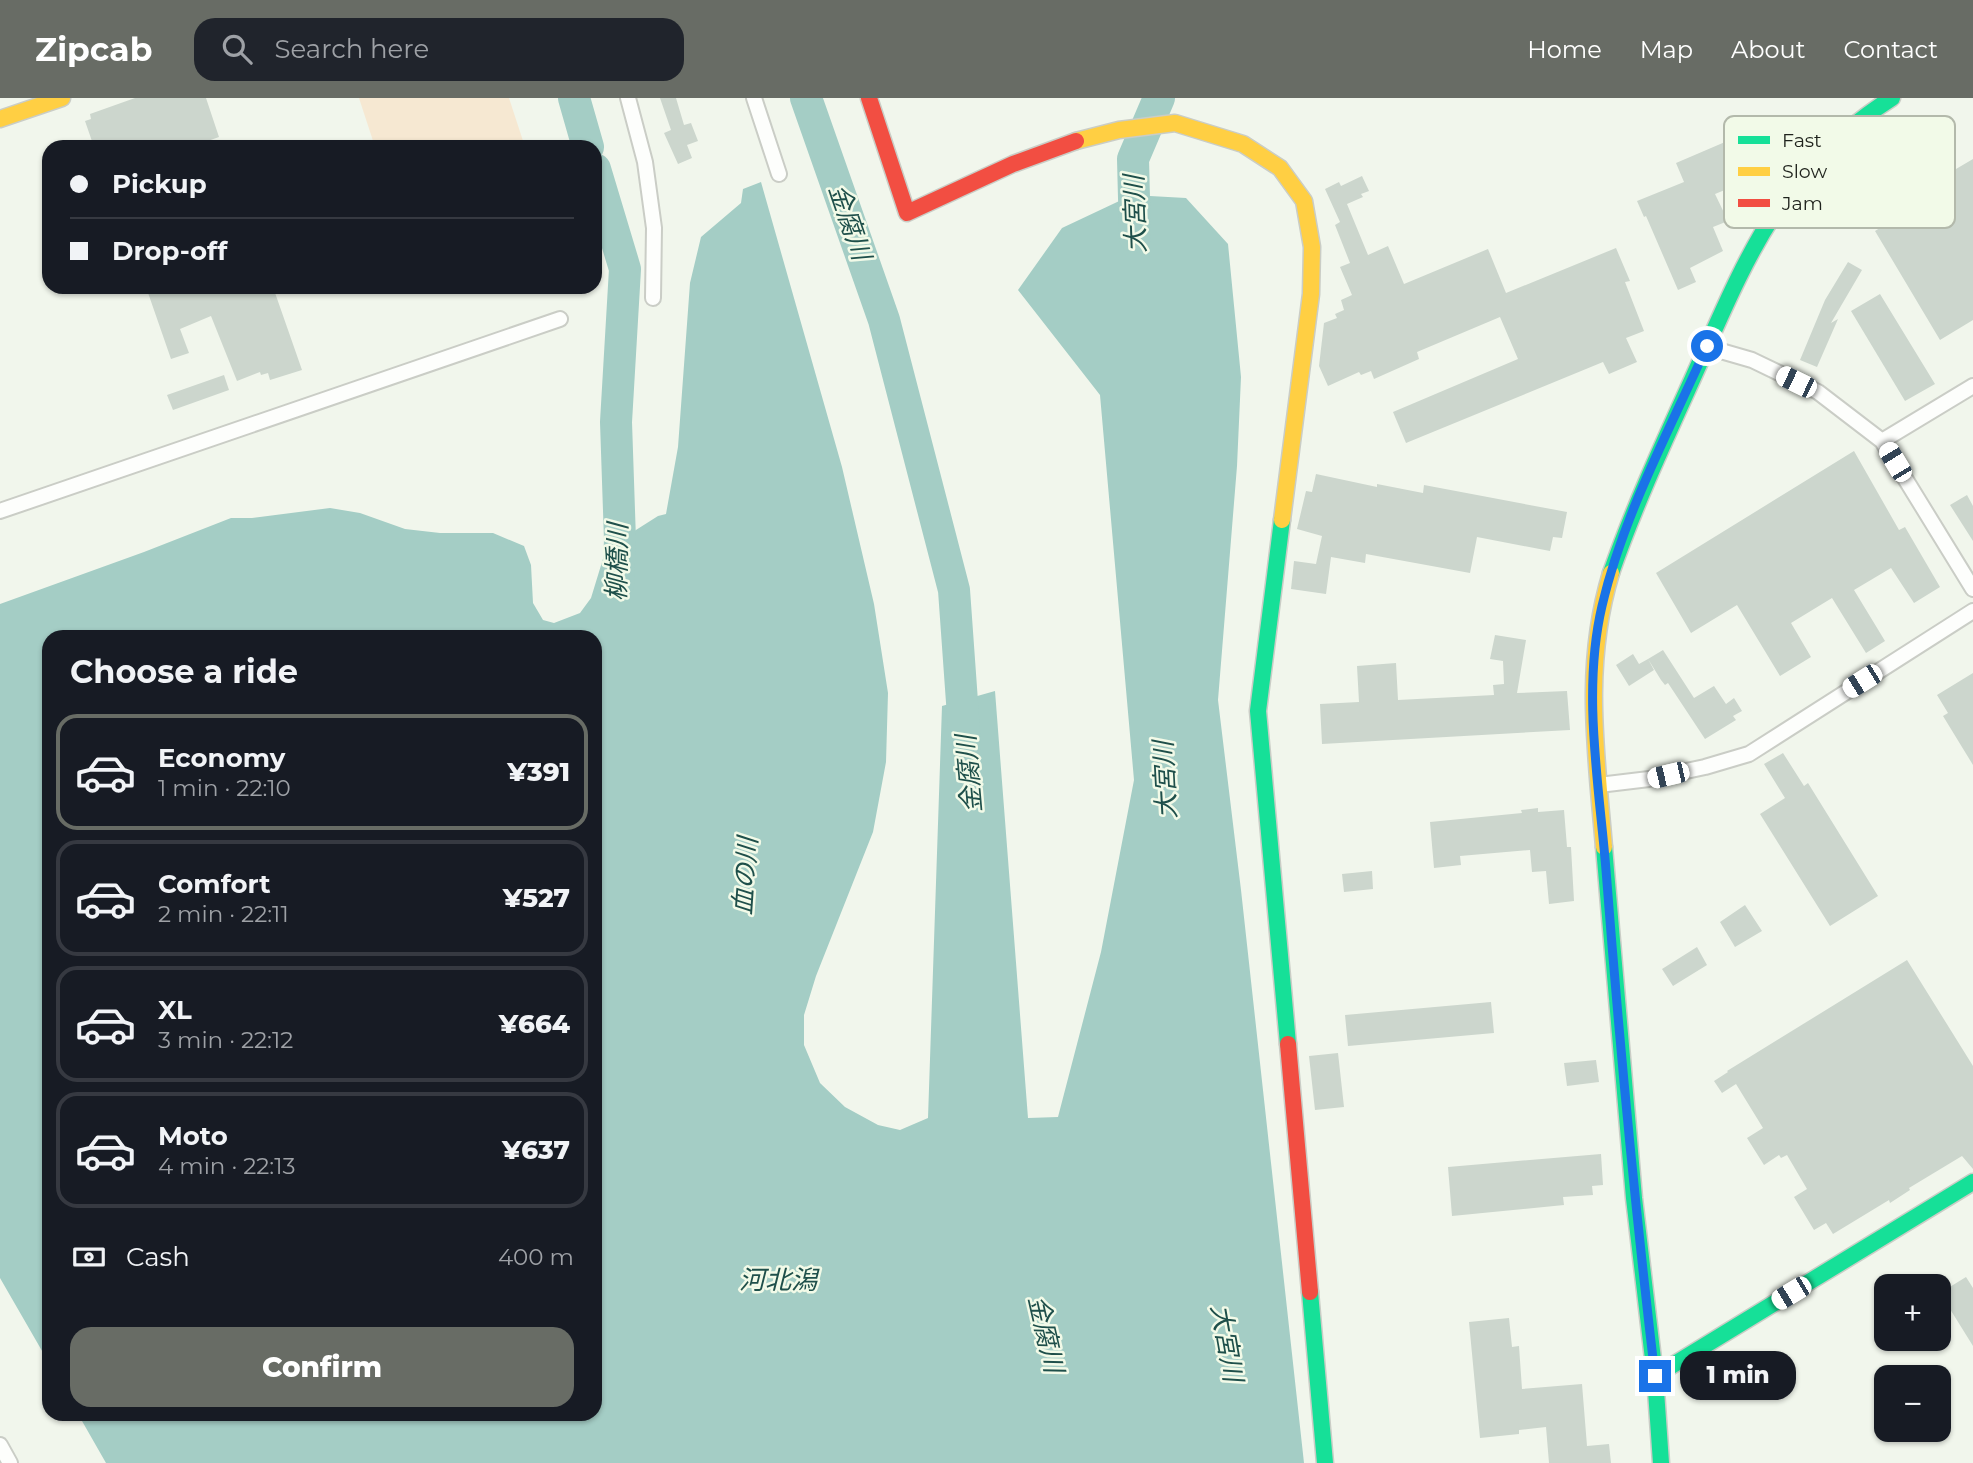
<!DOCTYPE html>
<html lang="en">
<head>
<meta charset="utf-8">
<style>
  :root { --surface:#171b24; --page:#20242c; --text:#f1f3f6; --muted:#9ea1a6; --line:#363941; --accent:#686c65 }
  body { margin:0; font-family:Montserrat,"Noto Sans JP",sans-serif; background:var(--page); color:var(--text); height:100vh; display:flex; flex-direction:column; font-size:26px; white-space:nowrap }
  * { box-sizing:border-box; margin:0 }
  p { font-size:23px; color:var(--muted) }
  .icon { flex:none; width:38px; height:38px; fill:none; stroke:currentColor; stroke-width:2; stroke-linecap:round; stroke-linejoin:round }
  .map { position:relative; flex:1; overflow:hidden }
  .side { position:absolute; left:42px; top:532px; width:560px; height:791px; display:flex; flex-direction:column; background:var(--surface); border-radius:21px; box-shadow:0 2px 5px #0004 }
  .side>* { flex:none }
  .hud { position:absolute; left:42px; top:42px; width:560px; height:154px; border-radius:21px; box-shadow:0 2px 5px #0004; display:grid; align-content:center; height:154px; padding:0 28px; background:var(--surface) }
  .fabs { position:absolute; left:1874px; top:1176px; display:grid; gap:14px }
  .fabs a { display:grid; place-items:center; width:77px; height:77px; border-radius:14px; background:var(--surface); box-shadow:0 2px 5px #0004; font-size:35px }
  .end { position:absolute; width:32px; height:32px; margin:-16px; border:9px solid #1a73e8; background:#fff; box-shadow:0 0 0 4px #fff }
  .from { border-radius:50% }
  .bubble { position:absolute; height:49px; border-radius:21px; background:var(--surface); box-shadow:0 2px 5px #0004; font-size:23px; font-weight:800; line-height:49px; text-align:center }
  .car { position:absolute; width:21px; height:42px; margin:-21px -10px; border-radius:9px; box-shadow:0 0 5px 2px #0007; background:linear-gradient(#fff 24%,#345 0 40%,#fff 0 76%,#345 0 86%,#fff 0) }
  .hud b { display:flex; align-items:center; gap:24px; height:66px; font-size:26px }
  .hud b+b { border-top:2px solid var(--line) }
  .hud i { width:18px; height:18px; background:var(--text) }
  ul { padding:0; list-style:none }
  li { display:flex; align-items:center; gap:21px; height:116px; margin:0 14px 10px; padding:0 14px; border:4px solid var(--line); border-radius:21px }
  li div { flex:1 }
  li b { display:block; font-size:26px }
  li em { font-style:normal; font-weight:800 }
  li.on { border-color:var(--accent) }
  li>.icon { width:63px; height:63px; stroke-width:1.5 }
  h2 { padding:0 28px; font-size:32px; line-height:84px }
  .pay { display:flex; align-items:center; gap:18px; height:77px; padding:0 28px; font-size:26px }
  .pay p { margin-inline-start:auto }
  .button { display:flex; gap:14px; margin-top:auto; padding:14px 28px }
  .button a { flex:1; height:80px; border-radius:21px; background:var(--accent); color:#fff; font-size:28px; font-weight:800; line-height:80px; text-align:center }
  header { display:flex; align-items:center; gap:42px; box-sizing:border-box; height:98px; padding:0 35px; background:var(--accent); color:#fff }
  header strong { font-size:33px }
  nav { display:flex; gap:38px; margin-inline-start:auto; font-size:24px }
  .search { width:490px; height:63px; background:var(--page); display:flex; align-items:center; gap:18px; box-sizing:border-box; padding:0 24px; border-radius:21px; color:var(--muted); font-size:26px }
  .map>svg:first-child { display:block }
  .green { fill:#f6e8d2 }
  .water { fill:#a4cdc5 }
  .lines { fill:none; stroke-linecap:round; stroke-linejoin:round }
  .river { stroke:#a4cdc5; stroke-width:32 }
  .building { fill:#ccd6cd }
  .street-casing { stroke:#cacdc6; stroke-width:18 }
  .fast-casing { stroke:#cacdc6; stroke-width:19 }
  .slow-casing { stroke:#cacdc6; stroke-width:19 }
  .jam-casing { stroke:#cacdc6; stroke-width:19 }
  .street { stroke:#fdfefc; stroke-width:14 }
  .fast { stroke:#16e098; stroke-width:16 }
  .slow { stroke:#ffcf43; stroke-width:16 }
  .jam { stroke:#f24e42; stroke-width:16 }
  .route { stroke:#1a73e8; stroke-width:9 }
  .labels { text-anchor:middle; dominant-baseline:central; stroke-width:5; stroke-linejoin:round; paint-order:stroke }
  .water-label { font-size:26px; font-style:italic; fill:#1e4f4a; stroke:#f2fae8 }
  .key { fill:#f2fae8; stroke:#b3b9ab; stroke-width:2 }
  .key-label { font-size:19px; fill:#1f221c }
</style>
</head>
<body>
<header>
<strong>Zipcab</strong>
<div class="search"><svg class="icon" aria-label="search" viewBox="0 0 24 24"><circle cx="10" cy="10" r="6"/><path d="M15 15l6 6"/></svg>Search here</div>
<nav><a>Home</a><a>Map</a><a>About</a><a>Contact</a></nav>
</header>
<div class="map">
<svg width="1973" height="1365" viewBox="0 0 1973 1365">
  <rect width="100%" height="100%" fill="#f1f6ec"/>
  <path class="green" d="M359 0H509L525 49H375Z"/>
  <path class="water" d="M761 84 842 369 874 506 888 595 886 664 873 734 816 878 804 917V947L820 985 845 1009 878 1027 900 1032 928 1020 942 608 995 593 1028 1020 1058 1019 1101 854 1134 682 1100 297 1018 192 1062 130 1132 97 1186 100 1228 146 1241 279 1237 368 1218 602 1241 792 1304 1365H106L78 1316H595V539H49V1265L0 1180V506L144 454 231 420H252L330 410 360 415 405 431 440 435H493L524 448 531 467 533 505 543 522 554 525 580 515 591 500 606 451 658 418 666 416 678 349 690 185 701 139 741 105 743 91Z"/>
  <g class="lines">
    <path class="river" d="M574 0 588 49
      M806 0 884 222 954 492 965 646
      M595 71 625 171 616 324 620 442 618 486
      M1135 139 1133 61 1159 0"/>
  </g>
  <path class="building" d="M135 0H206L219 39 191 49H94L85 23 91 21 90 16Z
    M660 0H676L684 27 691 25 698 43 687 47 692 60 678 66 664 35 671 32Z
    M1765 24 1778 53 1753 64 1759 78 1715 96 1728 123 1713 129 1723 153 1690 170 1696 184 1678 192 1646 118 1644 119 1637 103 1684 84 1676 65 1746 35 1745 33Z
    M1973 61V222L1940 242 1875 133 1911 111 1905 101Z
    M1362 78 1369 93 1361 96 1363 99 1347 106 1368 157 1388 148 1404 186 1488 151 1506 195 1616 150 1630 183 1625 184 1644 233 1626 240 1637 264 1609 276 1603 264 1406 345 1393 314 1518 261 1500 219 1417 254 1419 261 1374 281 1371 273 1361 277 1359 274 1328 288 1319 268 1324 225 1337 220 1335 216 1344 212 1341 202 1352 197 1340 169 1350 165 1335 127 1340 124 1325 91 1339 84 1341 88Z
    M1848 164 1862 172 1831 225 1838 221 1817 269 1800 262 1825 202Z
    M146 189H273L302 272 270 282 268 275 261 277 260 274 237 283 211 218 180 231 189 255 171 261Z
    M1880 196 1935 286 1905 303 1851 213Z
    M224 277 229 292 173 312 167 297Z
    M1854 353 1899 432 1905 429 1940 489 1914 505 1891 470 1854 492 1885 543 1866 555 1832 500 1791 525 1811 559 1780 578 1737 507 1691 535 1656 475Z
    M1316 376 1377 389V386L1423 395 1424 387 1567 414 1562 440 1553 439 1550 453 1477 439 1470 475 1366 456 1365 465 1331 459 1326 496 1291 491 1294 463 1316 466 1322 438 1297 431 1306 393 1312 394Z
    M1967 397 1973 408V443L1950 407Z
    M1495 537 1526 542 1517 595 1567 593 1570 632 1322 646 1320 606 1359 604 1357 568 1396 565 1398 602 1494 597 1493 587 1504 586 1503 563 1490 561Z
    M1663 552 1694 600 1714 588 1726 606 1734 600 1742 613 1733 618 1736 622 1705 641 1668 585 1665 587 1661 582 1648 561Z
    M1633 556 1639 566 1648 561 1654 572 1629 588 1616 567Z
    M1973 575V667L1943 618 1948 615 1937 597Z
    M1783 655 1804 688 1808 685 1878 798 1830 828 1760 716 1785 700 1764 666Z
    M1538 710V714L1564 712 1567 749H1571L1574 803 1549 806 1546 773 1532 774 1530 752 1460 758 1461 767 1434 770 1430 724 1522 715 1521 712Z
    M1372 773 1373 791 1344 794 1342 776Z
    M1745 807 1762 833 1735 849 1720 824Z
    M1697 849 1707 867 1673 888 1662 871Z
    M1907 862 1973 968V1071L1962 1058 1909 1090 1910 1092 1890 1105 1889 1102 1833 1136 1826 1125 1814 1132 1794 1099 1807 1091 1787 1057 1781 1060 1779 1057 1764 1067 1747 1040 1763 1030 1736 986 1722 995 1714 983 1728 974 1727 973Z
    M1491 904 1494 935 1348 948 1345 917Z
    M1338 955 1344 1009 1315 1012 1309 958Z
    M1596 962 1599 984 1567 988 1564 965Z
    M1601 1056 1603 1087 1592 1088 1593 1097 1563 1099 1564 1107 1452 1118 1448 1069Z
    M1966 1179 1973 1190V1248L1940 1195Z
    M1509 1220 1512 1249 1519 1248 1522 1291 1582 1286 1587 1348 1609 1346 1611 1365H1549L1546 1329 1519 1332V1336L1480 1340 1469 1224Z"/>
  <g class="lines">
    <defs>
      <path id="street" d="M628 0 645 64 654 130 653 200
        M754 0 779 76
        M1707 249 1752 262 1818 294 1882 343 1973 491
        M1882 343 1973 288
        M0 413 560 221
        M1599 687 1649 681 1705 669 1749 656 1973 513
        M0 1347 10 1365"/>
      <path id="fast" d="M1282 422 1258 613 1288 946
        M1611 475C1634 409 1663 346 1692 282 1744 166 1778 72 1892 0
        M1604 749 1634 1100 1655 1278 1661 1365
        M1310 1194 1325 1365
        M1655 1278 1973 1084"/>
      <path id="slow" d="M0 21 62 0
        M1076 43 1119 32 1175 25 1243 46 1280 70 1304 103 1312 149 1311 196 1282 422
        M1604 749C1596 654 1583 567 1611 475"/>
      <path id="jam" d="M869 0 907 115 1013 66 1076 43
        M1288 946 1310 1194"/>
    </defs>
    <use href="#street" class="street-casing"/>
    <use href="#fast" class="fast-casing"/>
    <use href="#slow" class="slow-casing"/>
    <use href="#jam" class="jam-casing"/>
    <use href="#street" class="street"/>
    <use href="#fast" class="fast"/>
    <use href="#slow" class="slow"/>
    <use href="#jam" class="jam"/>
  </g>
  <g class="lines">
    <path class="route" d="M1655 1278C1635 1109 1619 941 1606 772 1599 686 1582 593 1602 508 1623 418 1669 333 1707 248"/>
  </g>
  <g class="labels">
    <g class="water-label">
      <text transform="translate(1135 116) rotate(-92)">大宮川</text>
      <text transform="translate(850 124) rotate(71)">金腐川</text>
      <text transform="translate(617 464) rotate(-89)">柳橋川</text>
      <text transform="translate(969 676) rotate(-95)">金腐川</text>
      <text transform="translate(1165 682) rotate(-93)">大宮川</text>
      <text transform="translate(745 778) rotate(-86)">血の川</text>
      <text x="778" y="1182">河北潟</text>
      <text transform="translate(1046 1236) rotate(77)">金腐川</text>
      <text transform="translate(1227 1245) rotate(80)">大宮川</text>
    </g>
  </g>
  <rect x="1724" y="18" width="231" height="112" rx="10" class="key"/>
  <rect x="1738" y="38" width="32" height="8" fill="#16e098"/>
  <rect x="1738" y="69" width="32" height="9" fill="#ffcf43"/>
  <rect x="1738" y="101" width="32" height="8" fill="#f24e42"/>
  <g class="key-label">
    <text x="1782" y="49">Fast</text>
    <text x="1782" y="80">Slow</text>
    <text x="1782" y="112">Jam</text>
  </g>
</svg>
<div class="fabs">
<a>+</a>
<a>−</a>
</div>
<i class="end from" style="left:1707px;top:248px"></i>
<i class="end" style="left:1655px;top:1278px"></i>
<div class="bubble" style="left:1680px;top:1253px;width:116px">1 min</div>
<i class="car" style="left:1796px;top:284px;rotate:296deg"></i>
<i class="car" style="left:1895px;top:364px;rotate:329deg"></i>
<i class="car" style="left:1862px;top:583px;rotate:238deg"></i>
<i class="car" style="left:1668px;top:677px;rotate:257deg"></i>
<i class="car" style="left:1791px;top:1195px;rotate:239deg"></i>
<div class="hud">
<b><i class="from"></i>Pickup</b>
<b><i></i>Drop-off</b>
</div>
<section class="side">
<h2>Choose a ride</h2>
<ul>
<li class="on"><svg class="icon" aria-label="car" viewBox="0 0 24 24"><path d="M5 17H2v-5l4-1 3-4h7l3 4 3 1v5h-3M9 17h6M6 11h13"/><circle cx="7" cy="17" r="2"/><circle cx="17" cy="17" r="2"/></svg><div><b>Economy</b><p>1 min · 22:10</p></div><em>¥391</em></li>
<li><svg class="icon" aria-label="car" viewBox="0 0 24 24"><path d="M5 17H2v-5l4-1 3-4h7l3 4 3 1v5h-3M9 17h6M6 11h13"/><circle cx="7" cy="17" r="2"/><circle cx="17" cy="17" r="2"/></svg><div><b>Comfort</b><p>2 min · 22:11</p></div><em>¥527</em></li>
<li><svg class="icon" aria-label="car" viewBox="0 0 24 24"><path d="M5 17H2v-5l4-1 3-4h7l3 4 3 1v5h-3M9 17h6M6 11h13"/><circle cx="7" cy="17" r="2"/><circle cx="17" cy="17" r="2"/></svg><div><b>XL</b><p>3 min · 22:12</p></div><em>¥664</em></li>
<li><svg class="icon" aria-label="car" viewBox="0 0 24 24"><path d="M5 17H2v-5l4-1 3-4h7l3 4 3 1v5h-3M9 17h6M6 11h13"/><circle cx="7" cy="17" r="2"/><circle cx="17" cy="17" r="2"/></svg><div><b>Moto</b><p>4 min · 22:13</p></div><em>¥637</em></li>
</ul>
<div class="pay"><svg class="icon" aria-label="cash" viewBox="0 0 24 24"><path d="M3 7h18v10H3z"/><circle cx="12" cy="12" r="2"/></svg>Cash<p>400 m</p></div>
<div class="button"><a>Confirm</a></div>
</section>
</div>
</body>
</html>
